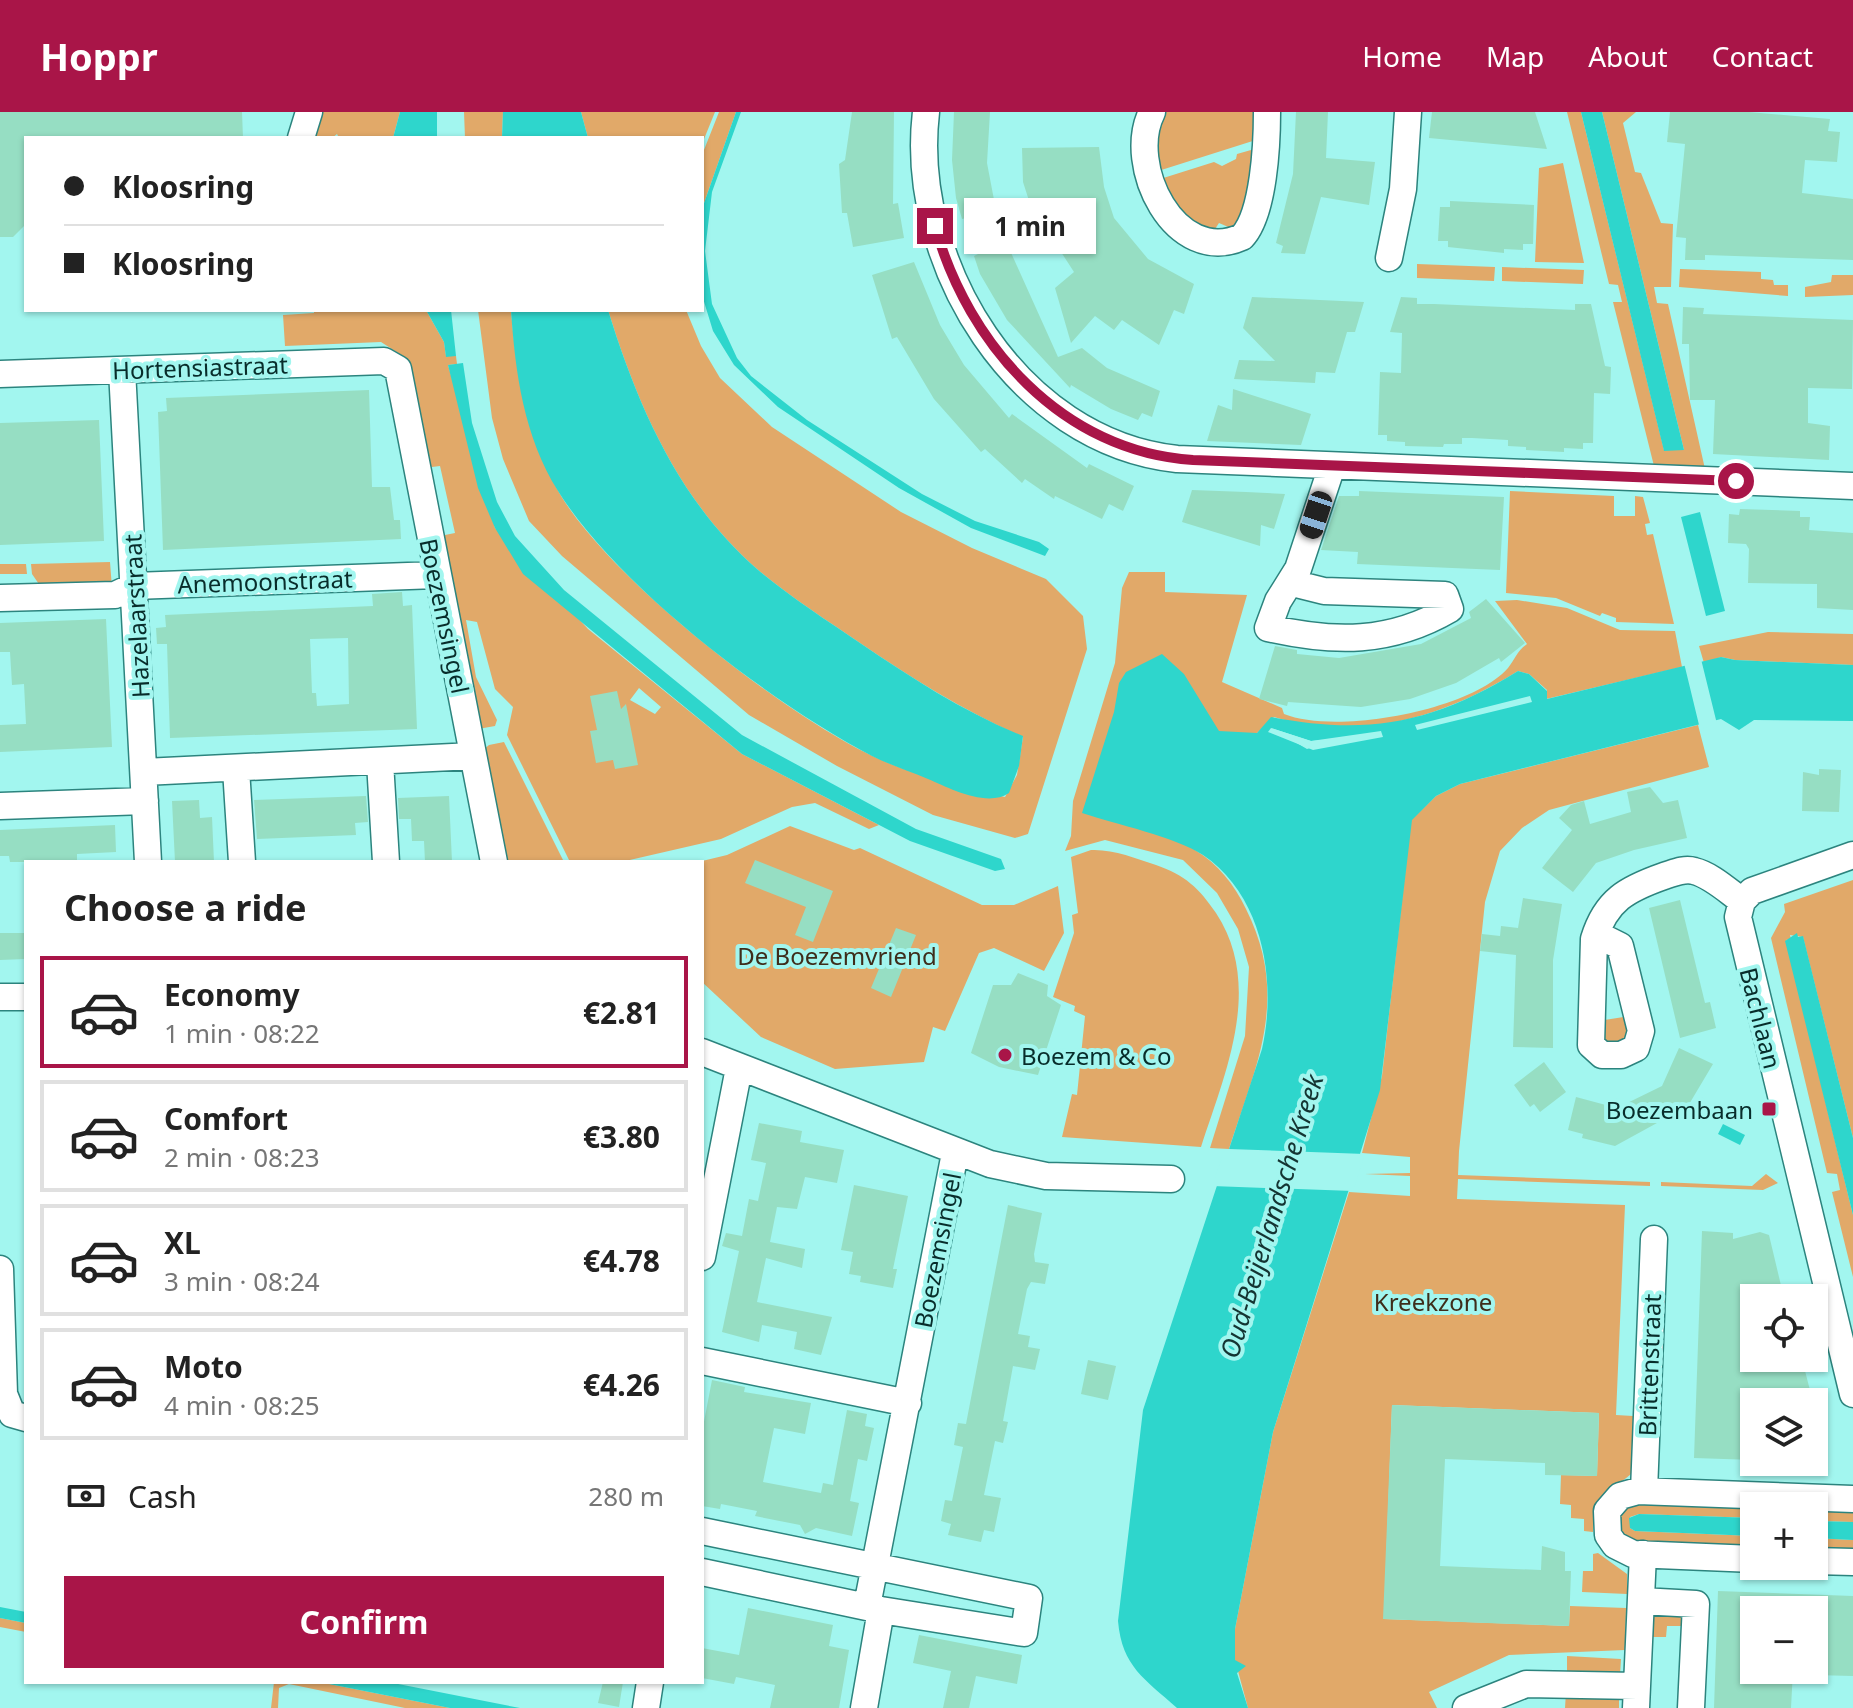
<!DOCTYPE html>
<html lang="en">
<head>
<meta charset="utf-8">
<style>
  :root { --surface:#fff; --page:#f6f6f6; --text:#222; --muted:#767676; --line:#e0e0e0; --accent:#a91548 }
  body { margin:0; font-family:"Noto Sans",sans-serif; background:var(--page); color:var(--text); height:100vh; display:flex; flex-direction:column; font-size:30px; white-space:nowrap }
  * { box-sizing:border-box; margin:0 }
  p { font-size:26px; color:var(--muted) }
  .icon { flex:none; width:44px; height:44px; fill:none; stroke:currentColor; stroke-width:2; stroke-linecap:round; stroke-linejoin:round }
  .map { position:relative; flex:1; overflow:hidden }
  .sheet { position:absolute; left:24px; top:748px; width:680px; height:824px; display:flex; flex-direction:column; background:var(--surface); border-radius:0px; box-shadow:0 2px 6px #0004 }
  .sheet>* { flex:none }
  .top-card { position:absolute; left:24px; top:24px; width:680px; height:176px; border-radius:0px; box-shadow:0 2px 6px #0004; display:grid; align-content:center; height:176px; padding:0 40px; background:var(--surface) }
  .tools { position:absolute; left:1740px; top:1172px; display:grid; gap:16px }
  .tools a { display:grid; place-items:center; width:88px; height:88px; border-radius:0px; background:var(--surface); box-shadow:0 2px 6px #0004; font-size:40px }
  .end { position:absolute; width:36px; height:36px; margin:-18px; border:10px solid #a91548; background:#fff; box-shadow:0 0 0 4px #fff }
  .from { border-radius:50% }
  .bubble { position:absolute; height:56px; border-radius:0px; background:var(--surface); box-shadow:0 2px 6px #0004; font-size:26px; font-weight:700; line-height:56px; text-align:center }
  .car { position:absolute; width:24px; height:48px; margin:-24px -12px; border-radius:10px; box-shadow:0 0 6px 2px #0007; background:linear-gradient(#222 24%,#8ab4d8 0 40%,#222 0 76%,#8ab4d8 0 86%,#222 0) }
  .top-card b { display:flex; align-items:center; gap:28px; height:76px; font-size:30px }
  .top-card b+b { border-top:2px solid var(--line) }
  .top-card i { width:20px; height:20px; background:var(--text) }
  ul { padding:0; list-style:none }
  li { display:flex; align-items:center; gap:24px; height:112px; margin:0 16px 12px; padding:0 24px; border:4px solid var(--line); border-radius:0px }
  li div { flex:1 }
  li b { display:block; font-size:30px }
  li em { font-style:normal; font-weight:700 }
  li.current { border-color:var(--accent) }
  li>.icon { width:72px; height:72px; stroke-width:1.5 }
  h2 { padding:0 40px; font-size:36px; line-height:96px }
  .pay { display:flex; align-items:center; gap:20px; height:88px; padding:0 40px; font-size:30px }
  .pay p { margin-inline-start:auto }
  .primary-button { display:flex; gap:16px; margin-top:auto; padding:16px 40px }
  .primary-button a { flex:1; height:92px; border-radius:0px; background:var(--accent); color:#fff; font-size:32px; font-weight:700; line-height:92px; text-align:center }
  header { display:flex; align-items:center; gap:48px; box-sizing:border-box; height:112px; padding:0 40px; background:var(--accent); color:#fff }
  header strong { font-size:38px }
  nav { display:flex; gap:44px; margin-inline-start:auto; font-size:28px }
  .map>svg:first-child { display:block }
  .green { fill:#e1a969; fill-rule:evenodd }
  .water { fill:#2ed6cc; fill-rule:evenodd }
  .pier { fill:#a2f6ef }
  .building { fill:#96dec3; fill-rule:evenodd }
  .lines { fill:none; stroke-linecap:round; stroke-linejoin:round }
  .street-casing { stroke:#2c847e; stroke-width:29 }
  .street { stroke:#fff; stroke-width:26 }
  .route { stroke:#a91548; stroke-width:10 }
  .poi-dot { fill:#a91548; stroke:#a2f6ef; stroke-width:3 }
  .labels { text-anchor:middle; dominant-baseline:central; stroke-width:8; stroke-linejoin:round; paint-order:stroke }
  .street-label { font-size:24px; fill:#082d2b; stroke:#a2f6ef }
  .park-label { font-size:24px; fill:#3e2d1b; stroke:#a2f6ef }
  .poi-label { font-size:24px; fill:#082d2b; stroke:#a2f6ef; text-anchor:start }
  .water-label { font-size:26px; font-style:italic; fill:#143432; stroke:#a2f6ef }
</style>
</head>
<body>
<header>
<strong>Hoppr</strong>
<nav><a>Home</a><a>Map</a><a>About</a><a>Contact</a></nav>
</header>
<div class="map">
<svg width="1853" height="1596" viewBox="0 0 1853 1596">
  <rect width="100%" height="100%" fill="#a2f6ef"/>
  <path class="green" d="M318 0H400L393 26H339L337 22 332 26H311Z
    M464 0H503L502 26H465Z
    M581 0H715L702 32V26H588Z
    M719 0H736L702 97V43Z
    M1160 0H1259V27L1155 60Z
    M1567 0H1581L1664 338H1684L1602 0H1636L1623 11 1635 60 1641 61 1661 111 1673 112 1671 175H1654L1657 191 1668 192 1705 357 1654 354 1613 190H1622L1618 173 1609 172Z
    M1258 36 1246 105 1233 117 1219 111 1215 117 1191 113 1157 68 1214 50 1222 54 1236 47 1237 42Z
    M1563 51 1584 151 1535 150 1539 56Z
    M1417 152 1495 155 1494 169 1417 166Z
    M1502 155 1584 158 1583 172 1502 169Z
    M1680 157 1761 160V167L1773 168 1774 173H1788V184L1679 175Z
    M1832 163H1853V183L1805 185V175L1831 170Z
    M314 198H426L444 230 446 244H456L457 252 448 253 495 416 588 517 742 642 879 713 869 717 815 691 792 695 721 727 621 750H570L507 623 513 595 495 577 477 510 466 508 476 565 497 608 495 614 478 617 440 431 445 423 455 421 440 354 432 355 424 350 409 248 381 230 285 234 283 203 314 201ZM639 576 661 595 655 602 630 588Z
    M478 198H511C516 260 526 317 555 373 599 460 788 606 877 646 918 665 961 674 1005 685L1017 663 1023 625C964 599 913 567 860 531 825 507 789 484 757 457 679 389 638 295 608 198H686L701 234 720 266 772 315 901 400 972 436 1046 467 1083 504 1087 537 1028 722 1015 726 933 703 837 654 749 603 562 444 529 409 503 347 492 306Z
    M1510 379 1614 384V404H1635V384L1643 385 1650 411 1645 412 1647 423 1653 422 1674 512 1616 510V506L1602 501 1600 504 1556 486 1506 481Z
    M110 450 112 476 43 478 32 462 31 452Z
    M0 452H26L27 462H0Z
    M1129 460H1165V480L1247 483 1222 570 1282 596 1284 602C1336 623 1470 599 1508 556 1515 547 1517 539 1527 532L1495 489 1517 488 1567 496 1620 518 1675 519 1682 555 1546 587 1547 578 1529 562 1518 559C1444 605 1360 631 1274 605L1257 621H1244L1195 738C1218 752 1234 772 1246 797 1290 885 1257 951 1229 1037L1210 1036 1245 924 1249 855 1238 817 1217 781 1183 748 1105 728 1065 739 1071 724 1073 689 1115 551 1122 476Z
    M1768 520 1853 522V553L1735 548 1721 545 1704 551 1699 534Z
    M1698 613 1709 655 1549 698 1522 716 1500 739 1485 790 1459 1039 1458 1063 1650 1070V1074L1458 1067 1457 1087 1625 1093 1616 1303 1633 1304 1631 1362C1605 1384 1594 1379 1593 1420L1584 1419V1407L1571 1406V1393L1560 1392 1561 1363 1597 1364 1599 1301 1392 1293 1384 1507 1569 1514 1570 1494 1626 1496 1625 1538 1509 1543 1429 1580 1437 1596H1248L1235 1548V1517L1273 1320 1349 1080 1410 1084V1064L1365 1062 1410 1061V1045L1362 1041 1382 964 1411 708 1436 684 1460 672Z
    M504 630 564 750H503L482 639 489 633Z
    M790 714 854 738 860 736 982 793H1014L1058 774 1064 821 1044 859 994 836 979 841 945 919 933 915 924 950 835 957 761 925 702 870V750H698L727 743Z
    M1091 738C1113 737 1135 746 1156 753 1185 763 1199 776 1216 801 1264 874 1225 961 1201 1035L1062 1025 1072 982 1077 983 1085 904 1074 899 1075 894 1053 885 1074 821 1072 803 1078 801 1071 745Z
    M1853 768V1026L1803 825 1790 823 1791 827 1786 828 1853 1103V1165L1832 1080 1840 1078 1837 1062 1827 1061 1771 826 1785 800 1784 792Z
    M1630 904 1634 922 1606 938 1598 909Z
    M1766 1062 1778 1071 1763 1078 1661 1074V1070L1752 1074Z
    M1630 1388 1853 1395V1410L1814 1409V1394H1754V1406L1639 1402 1630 1405V1416L1635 1419 1754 1424V1439L1623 1429 1617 1403Z
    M1814 1426 1853 1428V1443L1814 1441Z
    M1598 1441 1627 1462V1482L1582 1480 1583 1459H1593V1442Z
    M1653 1499 1680 1503 1685 1514H1667L1666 1525H1652Z
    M0 1506 26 1511V1520L0 1515Z
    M1567 1544 1621 1547 1620 1563 1567 1560Z
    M274 1570H319L450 1596H405L289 1572 279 1576 278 1596H271Z
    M1566 1580 1619 1583V1596H1565Z"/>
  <path class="water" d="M400 0H437V26H393Z
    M503 0H581L588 26H502Z
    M736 0H741L712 80 705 139 712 192 737 246 751 264 807 308 922 382 975 409 1039 430 1049 437 1045 444 971 416 899 376 778 295 734 253 713 219 702 183V97Z
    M1581 0H1602L1684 338 1664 339Z
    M426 198H451L456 244 446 245 444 230Z
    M511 198H608C638 295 679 389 757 457 789 484 825 507 860 531 913 567 964 600 1023 624L1019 654 1009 681C987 696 949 676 928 667 909 659 890 653 872 644 771 591 618 475 558 379 524 325 515 260 511 198Z
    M463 251 472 311 497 390 515 424 564 478 742 623 916 717 1001 747 1005 757 995 759 910 729 742 642 523 462 495 416 478 376 448 253Z
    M1700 400 1725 499 1706 504 1681 405Z
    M1162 542 1184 562 1219 619 1257 621 1271 605C1368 624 1434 611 1518 559L1529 562 1547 579V587L1721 545 1735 548 1853 553V609L1754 608 1739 618 1721 607 1460 672 1436 684 1412 708 1380 978 1273 1320 1235 1517V1548L1246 1554 1237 1561 1248 1596H1177C1145 1567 1122 1555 1118 1509L1143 1298 1262 937C1277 871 1264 784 1203 743 1176 725 1115 712 1082 701L1114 600 1119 571 1126 560ZM1271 616 1311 629 1338 627 1307 637Z
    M1797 821 1798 825 1803 824 1853 1026V1103L1785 829Z
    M1723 1012 1745 1023 1740 1033 1718 1022Z
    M1639 1402 1754 1406V1424L1635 1419 1630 1416 1629 1406Z
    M1814 1409 1853 1410V1428L1814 1426Z
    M0 1495 26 1500V1511L0 1506Z
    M319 1570H388L520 1596H450Z"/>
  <path class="pier" d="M1701 547 1717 612 1700 617 1684 551Z
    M1530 584 1532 590 1417 618 1415 613Z
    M1271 616 1311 629 1381 619 1383 625 1313 638 1268 620Z
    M1225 1037H1229L1365 1042 1353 1079 1212 1074Z"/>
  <path class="building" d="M0 0H242L243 26H26V112L13 125H0Z
    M852 0H894L893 92 898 91 904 126 853 135 847 101H842L839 52 845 48Z
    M954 0H990L987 51 999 114 1058 245 1082 236 1107 256 1160 279 1152 305 1142 301 1138 308 1111 297 1071 273 1070 276 1007 208 980 162 974 144 978 142 974 124 966 106 962 107 956 86 952 48Z
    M1296 0H1328L1326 46 1375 50 1369 93 1321 85 1305 142 1281 141 1283 134 1276 131 1293 62Z
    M1432 0H1535L1547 37 1429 26Z
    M1670 0H1749L1830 7 1828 19 1840 20 1837 50 1805 48 1802 81 1853 87V148L1705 143V148H1685L1686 126 1676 125 1685 32 1667 30Z
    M1099 35 1104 75 1114 106 1148 147 1194 172 1184 202 1174 198 1159 233 1122 208 1114 218 1095 204 1071 231 1055 176 1074 160 1050 123 1041 126 1023 70 1022 36Z
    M1450 89 1534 93 1533 132H1523V138L1504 137V141L1448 135V129H1438L1440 95H1450Z
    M914 150 940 213 964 253 1009 306 1012 302 1087 356 1089 352 1134 374 1123 399 1109 392 1102 407 1055 384 1054 387 1025 367 1022 371 985 337 981 340 934 287 897 225 892 227 872 163Z
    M1252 185 1364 190 1355 220H1347L1335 261 1316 260 1315 271 1234 267 1239 248 1275 249 1243 216Z
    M1401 185 1417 186V192H1434L1575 198V192H1591L1605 254 1611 255 1610 282 1594 281 1593 331H1583V337L1564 336V340L1526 338V335L1508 334V328L1472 326H1462V332H1444L1443 335 1405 334V330L1387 329V323H1378L1380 260 1401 261 1402 221 1390 220Z
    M1683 195 1704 196 1703 202 1853 208 1852 277 1808 276V311L1830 314 1829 348 1713 342 1715 288H1690L1689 232H1682Z
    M1233 277 1311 302 1301 333 1207 329 1218 293 1232 298Z
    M369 278 372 375H390L394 408H400L401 427 163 438 158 300 167 299 166 286Z
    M99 308 104 429 0 433V311Z
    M1192 378 1246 380 1285 382 1274 417 1261 413 1260 434 1182 410Z
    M1359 379 1504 385 1500 458 1357 452 1358 440 1321 438 1339 384H1359Z
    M1740 397 1800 399V405H1810L1809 418 1853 421V498L1817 496V472L1748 471 1749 437 1746 432 1728 431 1729 402 1739 403Z
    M402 480 403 494 412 493 417 617 170 626 167 532H157L156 516 166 515 165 503 373 494 372 482ZM348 526 349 592 317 594 316 581H312L310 527Z
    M1486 487 1525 531 1501 550 1499 546 1456 571 1410 587 1361 595 1288 590 1287 594 1259 587 1275 534 1297 538V542L1339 546 1421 532 1471 506 1469 500Z
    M106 507 112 635 0 640V613L26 612 24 572 12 573 10 540H0V511Z
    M617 579 621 597 626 592 638 653 615 657 613 648 596 651 590 619 597 618 590 584Z
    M1819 657 1841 658 1839 700 1802 699 1803 660 1819 663Z
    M1650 675 1663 691 1678 688 1687 726 1634 738 1596 751 1573 780 1542 756 1572 718 1559 706 1571 693 1584 689 1590 712 1631 700 1627 680Z
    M366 684 368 710 355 711 356 723 257 727 254 688Z
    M449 684 452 750H425L424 729H412L411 707H399L398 686Z
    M199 688 200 706 212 705 214 750H175L172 689Z
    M115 713 116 740 77 742V750H10L9 744H0V718Z
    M755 748 833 779 813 830 795 823 806 795 745 771Z
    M1523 786 1562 792 1553 848V936L1513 935 1516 843 1480 839 1482 822 1500 824 1501 814 1518 816Z
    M1680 788 1705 891 1710 890 1716 916 1680 926 1649 796Z
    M896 816 916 823 891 885 871 876Z
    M0 821H26V847L0 848Z
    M1018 861 1048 873 1047 884 1061 893 1038 963 999 955 971 941 993 873H1011Z
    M1679 936 1713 952 1688 994 1615 1034 1582 1026 1583 1022 1568 1018 1576 985 1617 996 1662 974Z
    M1544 950 1566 980 1540 1000 1534 992 1530 995 1514 973Z
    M759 1011 802 1019 800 1030 844 1038 837 1071 805 1065 797 1097 777 1095 770 1130 805 1137 802 1156 766 1146 757 1190 832 1205 821 1243 794 1237 797 1220 762 1213 759 1230 722 1220 739 1139 722 1134 726 1121 742 1124 749 1087 758 1089 766 1051 751 1048Z
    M854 1073 908 1084 893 1157H897L893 1176 860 1170 861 1164 849 1162 853 1140 841 1138Z
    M1008 1093 1042 1101 1034 1142 1035 1150 1049 1152 1045 1172 1031 1170 1027 1177 1018 1222 1030 1224 1028 1235 1040 1237 1035 1258 1013 1254 1003 1309 1008 1310 1003 1331 995 1329 984 1383 1001 1386 994 1420 984 1418 981 1430 948 1423 951 1412 941 1409 945 1388 952 1389 963 1335 954 1333 958 1311 966 1312Z
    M1702 1119 1733 1121V1127L1760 1120 1769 1123 1784 1186H1754V1246H1797L1798 1252 1803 1251 1813 1290H1754V1348L1694 1346Z
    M1088 1248 1116 1254 1108 1288 1081 1282Z
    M712 1268 745 1275 744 1280 811 1291 805 1322 774 1316 763 1370 821 1381 823 1371 833 1373 847 1298 867 1302 865 1314 874 1316 867 1349 858 1347 850 1389 859 1391 852 1424 816 1416 805 1422 800 1413 755 1404 757 1399 721 1392 720 1397 702 1394V1320Z
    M1392 1293 1599 1301 1597 1364 1545 1363V1351L1445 1347 1440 1454 1541 1458 1542 1434 1565 1440V1459H1571L1569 1514 1383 1507Z
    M1718 1479 1853 1484V1564L1814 1563V1498H1754V1558H1793L1791 1596H1714Z
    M748 1496 833 1513 829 1534 849 1538 839 1596H770L775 1573 736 1565 734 1572 702 1566V1536L739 1543Z
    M919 1523 1022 1543 1017 1572 976 1564 969 1596H943L951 1559 913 1551Z
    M603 1570H623L619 1595 598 1591Z"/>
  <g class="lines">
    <defs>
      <path id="street" d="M926 0C908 151 1017 330 1177 347L1853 374
        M1152 0C1125 53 1175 155 1242 125 1264 102 1267 31 1267 0
        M301 26 309 0
        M1389 146 1403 77 1408 0
        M122 258 148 750
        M0 262 384 249 398 257 494 750
        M1292 471 1324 479 1445 483 1450 497C1390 532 1334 531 1268 516L1278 489 1298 457 1332 354
        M0 486 115 483 134 474 436 463
        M380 650 386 750
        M236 657 242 750
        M144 660 473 644
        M0 694 145 689
        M1853 743 1752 779 1742 789 1738 805 1853 1282
        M1596 822 1620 834 1641 919 1636 936 1621 943H1602L1591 933 1594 827C1606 788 1627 777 1664 764 1674 761 1684 756 1694 759 1711 763 1728 779 1742 789
        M0 885H26
        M702 940 990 1052 1046 1064 1171 1067
        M702 1145 739 956
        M0 1157 4 1282
        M702 1249 908 1291
        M0 1281 4 1282 12 1302 26 1306
        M1644 1379 1654 1127
        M702 1419 1029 1486 1024 1521 881 1498 702 1460
        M1754 1447 1633 1442 1615 1433 1608 1423 1607 1399 1620 1384 1638 1379 1853 1387
        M1814 1449 1853 1450
        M1641 1489 1696 1492 1691 1596
        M867 1494 955 1041
        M646 1596 650 1570
        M864 1596 881 1498
        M1466 1596 1526 1572 1637 1574
        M1636 1596 1643 1442"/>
    </defs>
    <use href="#street" class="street-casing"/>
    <use href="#street" class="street"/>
  </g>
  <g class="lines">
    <path class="route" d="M935 114C968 233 1063 340 1193 348L1736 369"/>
  </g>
  <g class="poi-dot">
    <circle cx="1005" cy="943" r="8"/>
    <rect x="1761" y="989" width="16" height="16" rx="4"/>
  </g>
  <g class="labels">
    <g class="street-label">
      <text transform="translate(200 255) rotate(-2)">Hortensiastraat</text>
      <text transform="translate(265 469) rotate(-2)">Anemoonstraat</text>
      <text transform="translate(136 504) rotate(-93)">Hazelaarstraat</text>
      <text transform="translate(445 504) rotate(78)">Boezemsingel</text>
      <text transform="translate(1761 906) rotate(76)">Bachlaan</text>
      <text transform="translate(937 1138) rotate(-79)">Boezemsingel</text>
      <text transform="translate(1649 1253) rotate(-88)">Brittenstraat</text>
    </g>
    <g class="park-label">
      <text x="837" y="843">De Boezemvriend</text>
      <text x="1433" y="1189">Kreekzone</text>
    </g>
    <g class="poi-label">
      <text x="1021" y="943">Boezem &amp; Co</text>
      <text x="1753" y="997" text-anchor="end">Boezembaan</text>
    </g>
    <g class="water-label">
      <text transform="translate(1271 1104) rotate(-73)">Oud-Beijerlandsche Kreek</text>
    </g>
  </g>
</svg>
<div class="tools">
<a><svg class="icon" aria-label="locate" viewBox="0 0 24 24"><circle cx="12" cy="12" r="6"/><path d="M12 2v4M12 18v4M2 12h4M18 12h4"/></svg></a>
<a><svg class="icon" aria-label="layers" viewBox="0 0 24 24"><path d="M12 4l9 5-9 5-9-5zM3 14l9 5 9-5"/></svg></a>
<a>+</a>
<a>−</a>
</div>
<i class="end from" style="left:1736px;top:369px"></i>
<i class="end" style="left:935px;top:114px"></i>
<div class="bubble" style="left:964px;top:86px;width:132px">1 min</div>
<i class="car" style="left:1316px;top:403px;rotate:198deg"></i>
<div class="top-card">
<b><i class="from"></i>Kloosring</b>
<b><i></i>Kloosring</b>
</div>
<section class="sheet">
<h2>Choose a ride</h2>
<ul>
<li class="current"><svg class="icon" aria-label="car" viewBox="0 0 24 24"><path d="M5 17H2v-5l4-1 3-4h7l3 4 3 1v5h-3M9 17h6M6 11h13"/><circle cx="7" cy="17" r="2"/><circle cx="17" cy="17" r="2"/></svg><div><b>Economy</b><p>1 min · 08:22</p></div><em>€2.81</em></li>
<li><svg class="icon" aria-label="car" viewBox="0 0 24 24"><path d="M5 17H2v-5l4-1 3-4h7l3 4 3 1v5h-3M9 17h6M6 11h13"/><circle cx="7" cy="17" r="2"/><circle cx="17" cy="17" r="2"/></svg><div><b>Comfort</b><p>2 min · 08:23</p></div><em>€3.80</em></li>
<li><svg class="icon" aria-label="car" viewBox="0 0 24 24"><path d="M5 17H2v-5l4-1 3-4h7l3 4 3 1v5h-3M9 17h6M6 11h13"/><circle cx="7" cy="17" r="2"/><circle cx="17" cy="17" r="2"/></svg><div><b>XL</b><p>3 min · 08:24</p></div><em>€4.78</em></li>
<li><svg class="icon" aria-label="car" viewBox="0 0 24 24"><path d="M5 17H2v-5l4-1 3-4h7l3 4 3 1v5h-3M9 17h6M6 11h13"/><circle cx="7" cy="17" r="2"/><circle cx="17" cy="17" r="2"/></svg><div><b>Moto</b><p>4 min · 08:25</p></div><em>€4.26</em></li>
</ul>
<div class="pay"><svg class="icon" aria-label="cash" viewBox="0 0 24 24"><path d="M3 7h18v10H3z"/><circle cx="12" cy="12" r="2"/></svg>Cash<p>280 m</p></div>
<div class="primary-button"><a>Confirm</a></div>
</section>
</div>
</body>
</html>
